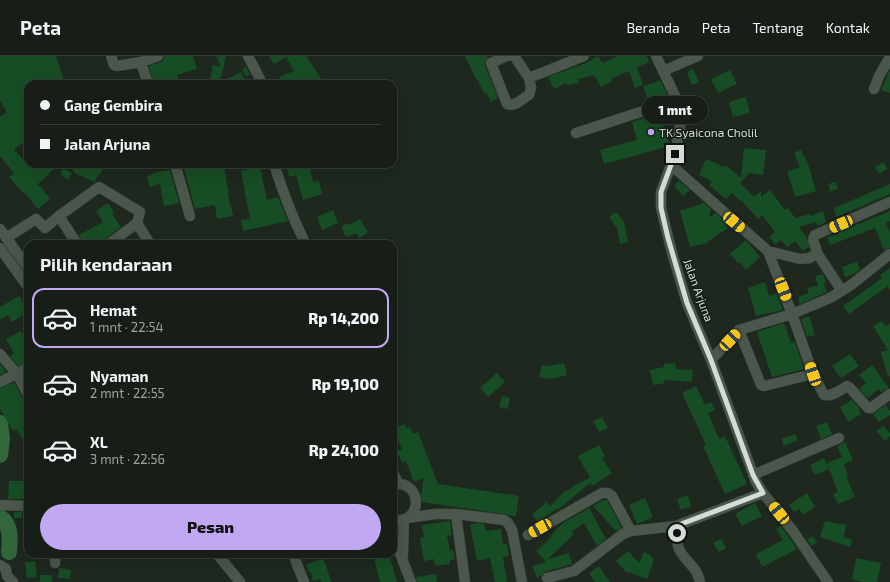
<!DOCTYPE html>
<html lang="id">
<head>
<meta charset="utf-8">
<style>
  :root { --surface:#161e17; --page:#1f2720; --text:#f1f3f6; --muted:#9ea2a1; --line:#353c36; --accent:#c0a8f3 }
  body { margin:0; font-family:"Exo 2",sans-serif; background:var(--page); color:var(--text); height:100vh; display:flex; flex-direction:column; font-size:15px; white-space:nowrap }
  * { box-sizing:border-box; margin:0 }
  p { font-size:13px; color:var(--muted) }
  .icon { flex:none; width:22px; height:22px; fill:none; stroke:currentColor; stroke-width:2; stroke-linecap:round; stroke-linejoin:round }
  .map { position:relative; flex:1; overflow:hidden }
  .panel { position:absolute; left:24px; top:184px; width:373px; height:318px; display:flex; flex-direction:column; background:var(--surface); border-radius:12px; box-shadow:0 4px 16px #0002,0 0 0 1px var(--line) }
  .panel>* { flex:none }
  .top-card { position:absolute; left:24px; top:24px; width:373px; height:88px; border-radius:12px; box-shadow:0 4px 16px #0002,0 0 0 1px var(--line); display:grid; align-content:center; height:88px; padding:0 16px; background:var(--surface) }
  .end { position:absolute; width:18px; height:18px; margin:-9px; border:5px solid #d5dcd6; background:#111; box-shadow:0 0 0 2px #111 }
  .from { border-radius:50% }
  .bubble { position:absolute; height:28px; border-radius:14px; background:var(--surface); box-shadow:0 4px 16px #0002,0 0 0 1px var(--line); font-size:13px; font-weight:800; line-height:28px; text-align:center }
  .car { position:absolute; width:12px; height:24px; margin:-12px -6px; border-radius:5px; box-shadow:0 0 3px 1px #0007; background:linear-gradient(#f5c518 24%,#345 0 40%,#f5c518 0 76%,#345 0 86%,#f5c518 0) }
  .top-card b { display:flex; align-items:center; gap:14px; height:38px; font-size:15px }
  .top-card b+b { border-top:1px solid var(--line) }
  .top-card i { width:10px; height:10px; background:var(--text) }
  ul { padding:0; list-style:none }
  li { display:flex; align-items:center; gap:12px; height:60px; margin:0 8px 6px; padding:0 8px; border:2px solid transparent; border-radius:12px }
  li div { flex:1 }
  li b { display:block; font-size:15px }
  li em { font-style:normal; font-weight:800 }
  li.on { border-color:var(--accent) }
  li>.icon { width:36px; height:36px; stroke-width:1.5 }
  h2 { padding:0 16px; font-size:18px; line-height:48px }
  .primary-button { display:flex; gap:8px; margin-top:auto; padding:8px 16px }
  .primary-button a { flex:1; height:46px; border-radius:24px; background:var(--accent); color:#111; font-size:16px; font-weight:800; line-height:46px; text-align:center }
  header { display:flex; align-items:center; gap:24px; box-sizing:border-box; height:56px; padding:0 20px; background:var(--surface); border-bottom:1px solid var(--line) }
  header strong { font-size:19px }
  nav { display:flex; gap:22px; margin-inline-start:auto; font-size:14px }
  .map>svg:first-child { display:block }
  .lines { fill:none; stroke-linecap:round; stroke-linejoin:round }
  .river { stroke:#32673c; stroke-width:16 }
  .building { fill:#174d24 }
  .minor-casing { stroke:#39423a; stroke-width:11 }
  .minor { stroke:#4b564c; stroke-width:10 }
  .route { stroke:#d5dcd6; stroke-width:5 }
  .poi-dot { fill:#c0a8f3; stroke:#151e16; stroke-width:1.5 }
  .labels { text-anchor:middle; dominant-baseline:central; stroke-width:3; stroke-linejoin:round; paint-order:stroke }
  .poi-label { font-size:12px; fill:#d5dcd6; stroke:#151e16; text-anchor:start }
  .street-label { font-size:12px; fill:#d5dcd6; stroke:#151e16 }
</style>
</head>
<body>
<header>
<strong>Peta</strong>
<nav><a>Beranda</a><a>Peta</a><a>Tentang</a><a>Kontak</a></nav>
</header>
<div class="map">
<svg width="890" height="526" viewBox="0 0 890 526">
  <rect width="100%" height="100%" fill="#1e281f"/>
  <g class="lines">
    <path class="river" d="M0 367 2 383 0 399
      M0 461C12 470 10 483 9 496"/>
  </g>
  <path class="building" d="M0 0H56L65 28H28V82L14 94 28 108H50L54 113 38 128 50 143 38 153 24 136 23 137 9 121 14 117 0 100V60L7 57 0 44Z
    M164 0H193L197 13 177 19 180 28H154L149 10 161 6 163 4Z
    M216 0H226L220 26 241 16 245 24 239 28H209L213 9 221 11Z
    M269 0H306L325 28H282L279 21 294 15 286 1 274 8Z
    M465 0H487L488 1 485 6V9L498 42 491 46 486 36 484 37 477 23H476Z
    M598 0 602 7 618 0H647L649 6 637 11 643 29 635 32 629 15 611 23 612 25 601 31 594 19 578 23 579 27 567 29 566 27 554 33 548 21 586 7Z
    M246 11 250 18 246 21 242 13Z
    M693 13 699 26 692 29 687 16Z
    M730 14 737 28 718 37 711 23Z
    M890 14V37L881 34Z
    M660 24 668 40 649 46 643 31Z
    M746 41 750 57 733 61 729 46Z
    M660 56 670 90 604 108 600 94 637 84 632 66Z
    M744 92 766 94 763 119 749 117 740 127 754 141 761 135V141L770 134 785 154 788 152 795 162 811 158V160L823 155 826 166 817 170 816 166 799 171 807 182 809 191 803 195 795 185 787 191 781 184 775 188 769 181 775 176 762 159 758 163 741 144 740 145 732 137 726 143 709 129 712 125 699 119 706 103 724 111 726 109 741 122Z
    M801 94 808 108 816 135 795 141 787 115 800 111 794 97Z
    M884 106 887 113 879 118 875 111Z
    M75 108H107L94 126 75 117 72 113Z
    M183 108H224L230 150H231L233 160 217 163 215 149 195 153Z
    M286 108H309L313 126 319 125 322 138 303 144 296 119 289 121Z
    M260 111 267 144 278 141 288 165 243 175 241 164 250 163 241 115Z
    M63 112 72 117 68 124 60 118Z
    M170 114 179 147 164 150 160 128 150 131 147 120 157 116Z
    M679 125 690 134 683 140 674 130Z
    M836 126 838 133 830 135 828 128Z
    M890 128V138L836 161 834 152Z
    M108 147 114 157 112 158 121 171 105 183 102 188H83L79 179 103 166 96 155Z
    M702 147H704L711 153 709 161 716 157 722 163 728 172 707 186 708 187 690 191 680 155 701 148Z
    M333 154 338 167 322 174 317 161Z
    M890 155V165L886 167 890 177V192L884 194 875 172 830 189 827 181 839 178V176Z
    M616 156 624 166 628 186 620 188 617 172 609 161Z
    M360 163 368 176 359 182 356 177 346 181 341 170 349 167V169Z
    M746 184 760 201 746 214 740 206 738 207 730 198Z
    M857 206 860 213 856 217 845 221 842 211Z
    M890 212V234L888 230 849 258 843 250 882 222 880 219Z
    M823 218 826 226 823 227H824L827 236 800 248 798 241 809 237 807 232 818 229 815 220Z
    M765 226 769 240 777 237 783 254 756 260 748 232Z
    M19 240 28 256 12 266 8 259 0 264V251Z
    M809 260 815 279 807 281 801 263Z
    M881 265 885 270 890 268V320L888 321 881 296 888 294 873 270Z
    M784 267 791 287 795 286 804 313 772 321 757 276Z
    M21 275 28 287V306L18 310 10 300 14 298 6 283Z
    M850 298 859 310 841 322 832 310Z
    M564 307 567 319 550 323 539 321 542 309 548 310Z
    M675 307 676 313 693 314 692 326 664 324 665 327 653 329 650 314 664 311V308Z
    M0 308 6 316 0 319Z
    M872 309 889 332 881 336 878 333 868 342 859 333 866 327 859 319Z
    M497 317 505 326 488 341 480 332Z
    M14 326 22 342 28 346V391L16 373 13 375 0 353V332Z
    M696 330 705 349 711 346 715 354 708 357 719 383 725 380 747 428 725 438 703 390 706 389 682 337Z
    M502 340 510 342 508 353 499 351Z
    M852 344 858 350 861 358 848 366 840 351Z
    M886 349 890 355V359L879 366 873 358Z
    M602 361 608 372 599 376 593 365Z
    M827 366 832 378 821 383 816 370Z
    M405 368 407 373 410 371 413 378 418 376 438 428 519 440 516 460 422 446 421 439 424 422 414 426 406 405 402 407 397 395 402 393 393 373Z
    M883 370 890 377V380L885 385 876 375Z
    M795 378 798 384 784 390 781 383Z
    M845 386 853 404 844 408 848 421 847 422 855 441 838 448 833 438 838 436 827 407 842 401 837 390Z
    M599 389 605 400 602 402 612 417 592 430 590 427 559 453 558 452 538 466 532 458 547 446 550 450 566 434 567 435 575 429 590 422 578 400Z
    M824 402 829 413 815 419 810 409Z
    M9 425H24V443H8Z
    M807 437 815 451 803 459 799 453 794 456 789 449Z
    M688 439 691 451 681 454 677 443Z
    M645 442 653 461 637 468 629 449Z
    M604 444H607L622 472 616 475 593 450Z
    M755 447 762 460 742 470 735 458Z
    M589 452 606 483 597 490 584 467 571 476 574 478 548 503 569 497 572 508 545 516 541 520 537 522 532 510 546 506 536 495 552 481 550 480 563 467Z
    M14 456H22V462H14Z
    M450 465 452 479 447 480 450 495 453 494 455 503 450 504V508L435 510 434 503 424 505 420 482 424 481 422 469Z
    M825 465 846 469 844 481 852 484 850 491 820 481Z
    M477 467 484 468 486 475 501 473 503 488H507L509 500 503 501 507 526H495L490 502 477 505 470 469Z
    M781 470 797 493 762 511 756 498 783 484 776 473Z
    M813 480 817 487 811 490 807 483Z
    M721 483 726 492 719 496 713 487Z
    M628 495 639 507 644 496 649 498 654 504 647 523 629 516 627 517 616 505Z
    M373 498H389L397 526H380Z
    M856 502 881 507 877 526H864L852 524Z
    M323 503 326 509 331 526H321L320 523 313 525 311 516H309L306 508Z
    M35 505 37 521 27 522 25 506Z
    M599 510 610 526H595L589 517Z
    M59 512 71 514 70 523 58 522Z
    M436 518 437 526H417L416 521Z
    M40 519H52V526H40Z"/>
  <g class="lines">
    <defs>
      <path id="minor" d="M111 0 114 9 117 10 141 6 158 0
        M248 0 260 23 259 28
        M507 0 491 7 507 48C515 51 522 43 529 39L531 32 529 22 584 0
        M514 0 529 22
        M656 0 677 44 680 70 675 98 661 136V152L672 197 687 247 711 304 756 426 763 437 793 475 828 526
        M141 6 148 28
        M663 15 698 0
        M874 33 879 20 890 1
        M576 77 677 44
        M175 108 190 160
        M274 108C283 136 292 162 306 188
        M671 109 768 195 800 203 810 202 817 197
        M59 160 99 131 140 156 137 167 109 188
        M137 167 150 188
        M0 173 28 212
        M6 182 36 163 45 172 59 160 77 188
        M0 192 28 231
        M768 195 792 258 813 318 824 339C832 341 840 334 847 330L850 332 868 352H871L890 338
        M842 235 817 197C817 190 810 185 815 179L890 146
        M739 274 761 329 764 330 813 318
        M0 298 17 318 28 339
        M711 304 739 274 792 258 830 242 851 229 890 198
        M0 326 28 312
        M393 416 398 427
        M753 419 839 382
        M393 428C424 424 423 469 393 464
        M0 449 28 450
        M456 458 465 526
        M407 462 435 458H456L504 464 508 467 512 474 522 526
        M393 479 411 526
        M528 479 602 437H608L612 440 631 475
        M217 498 240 526
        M293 498 304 526
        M403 499 404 463
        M55 507V498
        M0 509 6 513 7 520 13 526
        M547 522 574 515 623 478 631 475 676 470
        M700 526C697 510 685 506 679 493 676 486 677 478 676 470L763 437"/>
    </defs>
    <use href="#minor" class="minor-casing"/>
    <use href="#minor" class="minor"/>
  </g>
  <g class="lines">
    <path class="route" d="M675 98 661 136V152L668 182 687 247 711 304 753 419 763 437 676 470 677 477"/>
  </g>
  <circle class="poi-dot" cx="651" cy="76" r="4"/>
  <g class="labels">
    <g class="poi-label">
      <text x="659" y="76">TK Syaicona Cholil</text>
    </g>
    <g class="street-label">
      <text transform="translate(699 234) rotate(70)">Jalan Arjuna</text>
    </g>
  </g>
</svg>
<i class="end from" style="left:677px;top:477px"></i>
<i class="end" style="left:675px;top:98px"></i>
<div class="bubble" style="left:642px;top:40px;width:66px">1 mnt</div>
<i class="car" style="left:734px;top:166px;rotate:131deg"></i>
<i class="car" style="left:841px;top:168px;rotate:246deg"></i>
<i class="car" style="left:783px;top:233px;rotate:159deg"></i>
<i class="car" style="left:730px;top:284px;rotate:43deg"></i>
<i class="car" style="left:813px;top:318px;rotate:341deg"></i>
<i class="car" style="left:779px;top:457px;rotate:321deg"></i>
<i class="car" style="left:540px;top:472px;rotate:241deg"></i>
<div class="top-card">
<b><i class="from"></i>Gang Gembira</b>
<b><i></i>Jalan Arjuna</b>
</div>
<section class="panel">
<h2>Pilih kendaraan</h2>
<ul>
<li class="on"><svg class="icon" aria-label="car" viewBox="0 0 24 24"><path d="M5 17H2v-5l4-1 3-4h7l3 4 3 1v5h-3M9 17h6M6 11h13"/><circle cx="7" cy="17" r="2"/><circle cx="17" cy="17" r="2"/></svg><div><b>Hemat</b><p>1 mnt · 22:54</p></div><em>Rp 14,200</em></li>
<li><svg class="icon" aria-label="car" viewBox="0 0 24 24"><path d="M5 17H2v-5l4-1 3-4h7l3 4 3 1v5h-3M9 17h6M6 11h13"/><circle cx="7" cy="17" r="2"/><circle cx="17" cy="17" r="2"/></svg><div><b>Nyaman</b><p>2 mnt · 22:55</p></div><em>Rp 19,100</em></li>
<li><svg class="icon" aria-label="car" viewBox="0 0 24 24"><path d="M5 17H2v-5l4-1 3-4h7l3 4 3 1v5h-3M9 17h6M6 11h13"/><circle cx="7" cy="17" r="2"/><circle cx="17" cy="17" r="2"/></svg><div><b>XL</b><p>3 mnt · 22:56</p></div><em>Rp 24,100</em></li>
</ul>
<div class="primary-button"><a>Pesan</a></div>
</section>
</div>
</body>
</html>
